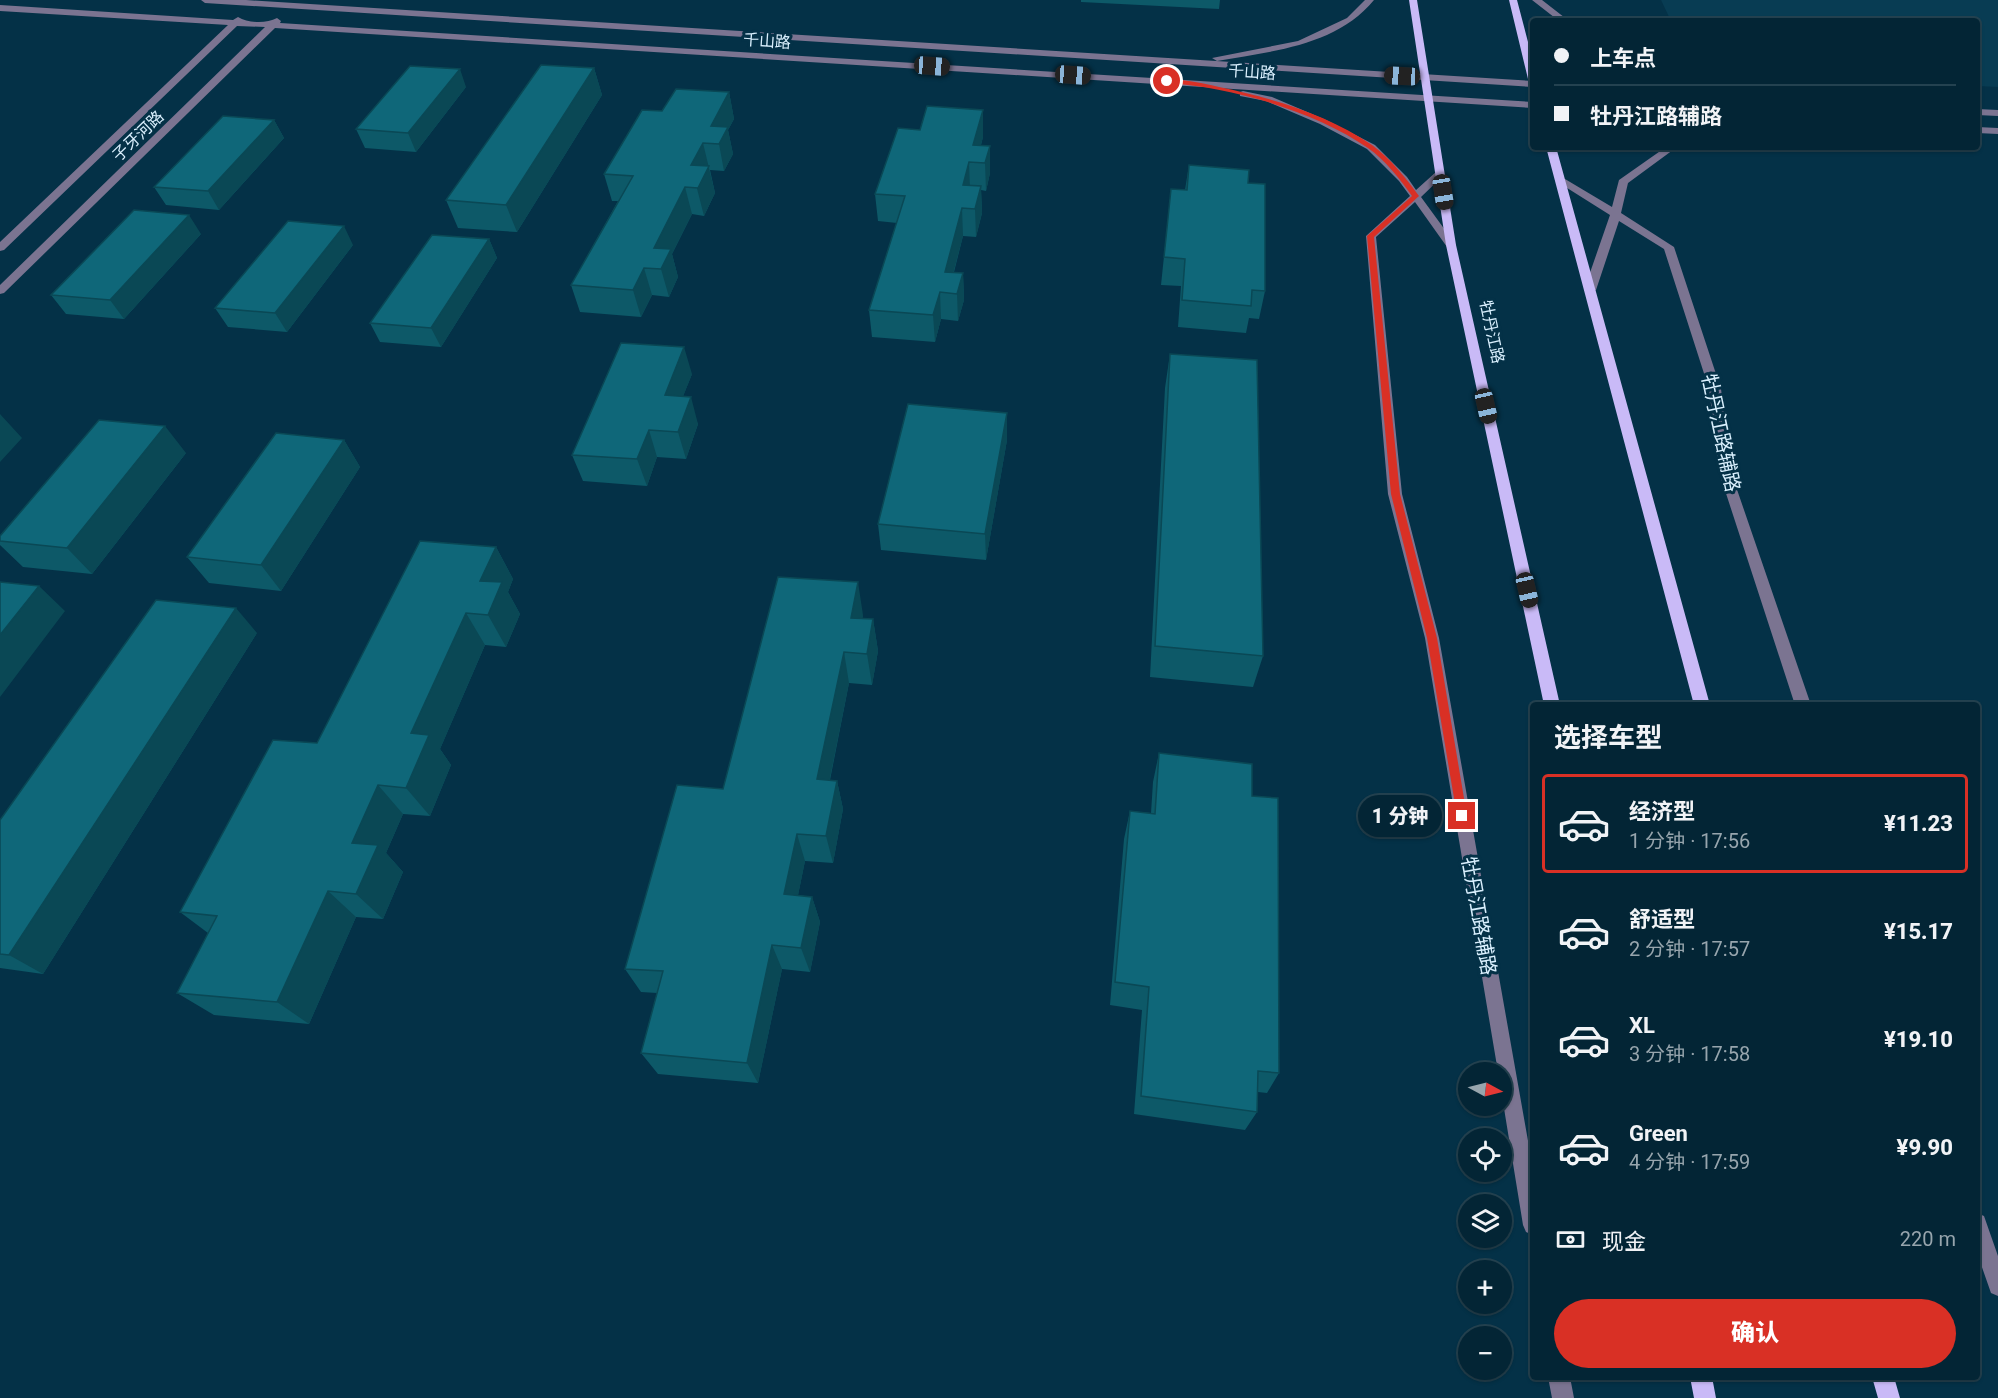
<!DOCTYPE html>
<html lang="zh">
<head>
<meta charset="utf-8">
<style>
  :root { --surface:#032535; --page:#113141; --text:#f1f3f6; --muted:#97a5ad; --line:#244250; --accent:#d93025 }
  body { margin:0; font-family:Roboto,"Noto Sans SC",sans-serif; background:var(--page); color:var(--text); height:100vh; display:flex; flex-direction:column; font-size:22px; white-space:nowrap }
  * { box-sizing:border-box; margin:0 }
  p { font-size:20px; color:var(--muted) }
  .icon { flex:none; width:33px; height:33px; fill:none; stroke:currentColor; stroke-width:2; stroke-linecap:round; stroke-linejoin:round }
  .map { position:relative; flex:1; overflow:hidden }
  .sheet { position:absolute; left:1530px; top:702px; width:450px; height:678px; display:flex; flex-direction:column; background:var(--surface); border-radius:6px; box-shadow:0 2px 4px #0004,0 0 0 2px var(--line) }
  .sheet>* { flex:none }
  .hud { position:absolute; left:1530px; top:18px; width:450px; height:132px; border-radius:6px; box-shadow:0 2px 4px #0004,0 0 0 2px var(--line); display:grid; align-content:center; height:132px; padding:0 24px; background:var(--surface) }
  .needle { width:39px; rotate:97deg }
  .controls { position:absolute; left:1458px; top:1062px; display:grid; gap:12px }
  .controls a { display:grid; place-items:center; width:54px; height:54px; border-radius:50%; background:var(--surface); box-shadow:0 2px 4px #0004,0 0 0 2px var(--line); font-size:30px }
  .end { position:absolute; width:27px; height:27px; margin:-14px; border:8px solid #d93025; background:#fff; box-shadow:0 0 0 3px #fff }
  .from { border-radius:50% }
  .bubble { position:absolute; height:42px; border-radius:21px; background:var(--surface); box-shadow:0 2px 4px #0004,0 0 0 2px var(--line); font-size:20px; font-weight:800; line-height:42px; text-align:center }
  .car { position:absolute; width:18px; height:36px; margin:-18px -9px; border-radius:8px; box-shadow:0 0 4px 2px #0007; background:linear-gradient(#222 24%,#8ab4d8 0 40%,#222 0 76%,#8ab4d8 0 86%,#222 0) }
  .hud b { display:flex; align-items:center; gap:21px; height:57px; font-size:22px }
  .hud b+b { border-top:2px solid var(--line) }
  .hud i { width:15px; height:15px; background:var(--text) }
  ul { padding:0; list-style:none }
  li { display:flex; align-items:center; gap:18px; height:99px; margin:0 12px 9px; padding:0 12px; border:3px solid transparent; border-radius:6px }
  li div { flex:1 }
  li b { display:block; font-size:22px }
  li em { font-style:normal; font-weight:800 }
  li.active { border-color:var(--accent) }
  li>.icon { width:54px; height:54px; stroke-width:1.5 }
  h2 { padding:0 24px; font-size:27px; line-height:72px }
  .pay { display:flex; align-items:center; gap:15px; height:66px; padding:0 24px; font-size:22px }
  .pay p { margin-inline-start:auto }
  .primary-button { display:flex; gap:12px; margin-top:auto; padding:12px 24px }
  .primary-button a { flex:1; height:69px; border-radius:36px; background:var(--accent); color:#fff; font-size:24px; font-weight:800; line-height:69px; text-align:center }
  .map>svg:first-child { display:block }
  .built { fill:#083c53 }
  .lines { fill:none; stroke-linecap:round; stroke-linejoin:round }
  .minor { fill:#7b7491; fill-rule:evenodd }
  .major { fill:#c9baf7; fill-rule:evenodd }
  .wall { fill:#0d5968 }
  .shaded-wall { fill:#0a4855 }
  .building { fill:#0f6779; stroke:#0a4855; stroke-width:1.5 }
  .route { fill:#d93025 }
  .labels { text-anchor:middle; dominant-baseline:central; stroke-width:6; stroke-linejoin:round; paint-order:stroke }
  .far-street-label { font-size:16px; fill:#d9effd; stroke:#043147 }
  .street-label { font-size:20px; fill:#d9effd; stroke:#043147 }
</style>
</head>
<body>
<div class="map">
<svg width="1998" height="1398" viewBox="0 0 1998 1398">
  <rect width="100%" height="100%" fill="#043147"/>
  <path class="built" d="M1661 0H1998V87L1977 86V21H1671Z"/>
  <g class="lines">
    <path class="minor" d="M201 0H246L1533 81V87L205 3Z
      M1365 0H1374C1336 46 1273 51 1217 61L1212 58 1298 41 1347 18Z
      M1532 0H1542L1569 21H1559Z
      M0 5 233 20 238 17C248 23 266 24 277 18L281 21 280 23 1533 102V108L275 28 4 293 0 294V285L265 27 237 26 4 250 0 251V242L228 25 0 11Z
      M1243 91 1272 97 1326 120 1375 145 1407 177 1416 190 1436 172 1445 174 1421 197 1456 245 1455 247H1447L1415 202 1376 237 1402 494 1439 638 1533 1169V1235L1526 1232 1523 1225 1502 1096V1072H1498L1425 638 1388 494 1366 236 1410 196 1399 181 1367 149 1320 124 1266 101 1240 96V92Z
      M1977 109 1998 110V116L1977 115Z
      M1977 127 1998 128V134L1977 133Z
      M1666 147H1677L1628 183 1621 213 1674 247 1721 389 1732 475 1811 705H1795L1720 475 1709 389 1664 249 1619 221 1596 290 1590 293 1586 292 1584 290 1610 215 1556 181 1565 179 1612 207 1619 180Z
      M1977 1213 1984 1216 1998 1256V1296L1991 1293 1977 1253Z
      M1548 1377H1570L1574 1398H1552Z"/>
    <path class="major" d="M1409 0H1417L1456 245 1560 705H1544L1446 245Z
      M1509 0H1517L1533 61V82L1528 79Z
      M1546 147H1556L1710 705H1694Z
      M1690 1377H1712L1716 1398H1694Z
      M1872 1377H1894L1900 1398H1878Z"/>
  </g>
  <path class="wall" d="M1081 0H1220L1219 9 1081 2Z
    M594 68 602 95 517 232 458 228 446 200Z
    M466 87 416 152 365 148 356 129Z
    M729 92 734 119 728 130 733 154 724 171 710 170 715 193 704 216 692 214 672 254 678 277 669 297 652 295 641 317 580 312 571 285 618 201H612L604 174 662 111Z
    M983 110V137L981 145 990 146V173L986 191 981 190 982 213 976 237 963 236 954 272 963 273 964 300 958 321 941 319 935 342 872 337 869 310 897 223 878 221 875 194 920 130Z
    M274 120 284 138 219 210 166 205 154 187Z
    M1189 165 1248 183 1265 291 1259 319 1249 318 1246 333 1178 327 1181 286 1161 285 1171 189 1185 190Z
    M201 234 124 319 66 314 51 295Z
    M489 239 497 258 441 347 380 342 370 323Z
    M353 245 287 332 228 327 215 308Z
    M1170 354 1263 656 1253 687 1150 677 1165 388Z
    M692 374 683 396 698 424 686 459 657 457 647 486 583 481 572 455Z
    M1007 413V440L986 560 881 550 878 524Z
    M344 440 360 467 281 591 209 583 187 557Z
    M186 453 92 574 23 567 0 545V536Z
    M496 547 513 579 508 592 520 614 506 647 485 645 440 749 451 765 430 816 403 814 386 853 403 872 383 919 356 917 309 1024 214 1015 177 993 208 933 180 912 317 743Z
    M863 615 862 619H873L878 651 872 685 849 683 830 780 837 781 843 809 833 863 805 861 798 895 812 897 820 922 810 972 782 969 758 1083 658 1074 641 1053 657 993 641 992 625 969 723 789Z
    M257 633 43 974 0 968V820Z
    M1159 753 1252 796 1279 1073 1267 1093 1258 1092 1257 1112 1245 1130 1134 1114 1142 1010 1110 1005 1124 839 1130 811 1151 813 1153 782Z"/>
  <path class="shaded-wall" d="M594 68 602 95 517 232 506 205Z
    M460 69 466 87 416 152 408 133Z
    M729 92 734 119 728 130 733 154 724 171 719 144 711 126Z
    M983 110V137L976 163 973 145Z
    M274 120 284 138 219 210 208 191Z
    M703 143 715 193 704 216 691 165Z
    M990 146V173L986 191 985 163Z
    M969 162 970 189 963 185Z
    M981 186 982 213 976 237 975 209Z
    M685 187 692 214 672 254 678 277 669 297 661 269 654 248Z
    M962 208 963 236 948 293 945 272Z
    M189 215 201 234 124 319 110 300Z
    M344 226 353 245 287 332 275 313Z
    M489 239 497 258 441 347 431 328Z
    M644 268 652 295 641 317 633 290Z
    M963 273 964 300 958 321 957 294Z
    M940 292 941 319 935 342 933 315Z
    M684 347 692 374 673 422 665 395Z
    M691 397 698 424 686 459 678 432Z
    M1007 413V440L986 560 985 534Z
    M0 414 22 438 0 462Z
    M165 426 186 453 92 574 67 548Z
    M649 430 657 457 647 486 637 459Z
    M344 440 360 467 281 591 261 565Z
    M496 547 513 579 508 592 520 614 506 647 488 615 480 581Z
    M858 582 863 615 856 650 851 618Z
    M39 586 65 611 0 697V635Z
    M236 608 257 633 43 974 9 955Z
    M466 613 485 645 440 749 451 765 430 816 406 788 411 733Z
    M873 619 878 651 872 685 867 654Z
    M844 652 849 683 824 808 817 779Z
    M837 781 843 809 833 863 826 836Z
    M378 785 403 814 386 853 403 872 383 919 356 894 352 843Z
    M797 834 805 861 793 920 784 894Z
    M328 891 356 917 309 1024 277 1002Z
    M812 897 820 922 810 972 801 948Z
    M772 945 782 969 758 1083 747 1063Z"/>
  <path class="building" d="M541 65 594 68 506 205 446 200Z
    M410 66 460 69 408 133 356 129Z
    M676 89 729 92 711 126 728 127 719 144 703 143 691 165 709 166 698 188 685 187 654 248 671 249 661 269 644 268 633 290 571 285 633 176 604 174 642 110 662 111Z
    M927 106 983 110 973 145 990 146 985 163 969 162 963 185 981 186 975 209 962 208 945 272 963 273 957 294 940 292 933 315 869 310 905 196 875 194 898 128 920 130Z
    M223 116 274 120 208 191 154 187Z
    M1189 165 1249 170 1248 183 1265 184V291L1252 290 1251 306 1182 300 1185 259 1164 257 1171 189 1187 190Z
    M134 210 189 215 110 300 51 295Z
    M288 221 344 226 275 313 215 308Z
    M432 235 489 239 431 328 370 323Z
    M621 343 684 347 665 395 691 397 678 432 649 430 637 459 572 455Z
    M1170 354 1257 360 1263 656 1155 646Z
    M908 404 1007 413 985 534 878 524Z
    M99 420 165 426 67 548 0 541V536Z
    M276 433 344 440 261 565 187 557Z
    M420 541 496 547 480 581 502 582 488 615 466 613 411 733 429 735 406 788 378 785 352 843 378 845 356 894 328 891 277 1002 177 993 217 916 180 912 273 740 317 743Z
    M778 577 858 582 851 618 873 619 867 654 844 652 817 779 837 781 826 836 797 834 784 894 812 897 801 948 772 945 747 1063 641 1053 663 971 625 969 677 785 723 789Z
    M0 582 39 586 0 635Z
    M156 600 236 608 9 955 0 954V820Z
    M1159 753 1252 764V796L1278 798 1279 1073 1258 1071 1257 1112 1141 1096 1149 987 1115 982 1130 811 1155 814Z"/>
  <path class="route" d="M1165 80C1183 79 1201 83 1219 87 1272 98 1327 114 1372 145 1390 158 1406 178 1419 196L1374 237 1400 494 1437 638 1467 816 1466 819H1458L1457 816 1427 638 1391 494 1367 236 1412 196C1400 179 1385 160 1368 148 1314 111 1231 87 1167 83Z"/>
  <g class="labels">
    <g class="far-street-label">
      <text transform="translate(767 41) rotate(4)">千山路</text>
      <text transform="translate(1252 72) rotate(4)">千山路</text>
      <text transform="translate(138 136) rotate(-44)">子牙河路</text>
      <text transform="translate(1492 332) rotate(78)">牡丹江路</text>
    </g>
    <g class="street-label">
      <text transform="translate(1721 433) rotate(78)">牡丹江路辅路</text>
      <text transform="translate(1479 916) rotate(80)">牡丹江路辅路</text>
    </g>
  </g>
</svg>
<div class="controls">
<a><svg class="needle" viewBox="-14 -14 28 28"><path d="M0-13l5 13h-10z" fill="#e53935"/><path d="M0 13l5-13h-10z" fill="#97a5ad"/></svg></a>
<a><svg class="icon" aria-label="locate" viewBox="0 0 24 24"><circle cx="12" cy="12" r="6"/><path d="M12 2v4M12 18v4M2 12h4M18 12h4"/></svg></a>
<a><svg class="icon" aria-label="layers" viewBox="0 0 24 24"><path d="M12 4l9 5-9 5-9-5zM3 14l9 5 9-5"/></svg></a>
<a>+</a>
<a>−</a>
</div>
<i class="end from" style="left:1167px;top:81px"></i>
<i class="end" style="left:1462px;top:816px"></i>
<div class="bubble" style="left:1358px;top:795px;width:84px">1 分钟</div>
<i class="car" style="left:932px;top:66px;rotate:94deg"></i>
<i class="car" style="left:1073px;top:75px;rotate:94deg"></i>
<i class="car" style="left:1402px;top:76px;rotate:273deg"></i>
<i class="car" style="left:1443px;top:192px;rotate:171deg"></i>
<i class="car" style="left:1486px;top:406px;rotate:167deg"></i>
<i class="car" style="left:1527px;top:590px;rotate:167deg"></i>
<div class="hud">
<b><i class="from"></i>上车点</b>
<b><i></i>牡丹江路辅路</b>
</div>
<section class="sheet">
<h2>选择车型</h2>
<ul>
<li class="active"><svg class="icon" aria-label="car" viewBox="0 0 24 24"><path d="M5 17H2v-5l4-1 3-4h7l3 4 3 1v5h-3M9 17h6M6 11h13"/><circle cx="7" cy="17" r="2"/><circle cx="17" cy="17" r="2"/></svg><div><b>经济型</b><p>1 分钟 · 17:56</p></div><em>¥11.23</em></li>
<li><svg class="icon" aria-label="car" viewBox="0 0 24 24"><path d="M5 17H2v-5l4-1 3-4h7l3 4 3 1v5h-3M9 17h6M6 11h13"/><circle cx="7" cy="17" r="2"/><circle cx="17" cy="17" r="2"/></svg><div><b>舒适型</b><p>2 分钟 · 17:57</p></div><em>¥15.17</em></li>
<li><svg class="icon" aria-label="car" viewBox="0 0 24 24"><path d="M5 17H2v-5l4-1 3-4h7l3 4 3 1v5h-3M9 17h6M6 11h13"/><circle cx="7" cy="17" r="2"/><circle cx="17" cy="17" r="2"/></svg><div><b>XL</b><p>3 分钟 · 17:58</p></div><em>¥19.10</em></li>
<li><svg class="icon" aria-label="car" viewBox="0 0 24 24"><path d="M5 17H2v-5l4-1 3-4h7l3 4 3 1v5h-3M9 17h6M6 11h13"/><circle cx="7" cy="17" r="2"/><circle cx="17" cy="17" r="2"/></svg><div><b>Green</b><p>4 分钟 · 17:59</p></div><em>¥9.90</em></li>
</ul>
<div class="pay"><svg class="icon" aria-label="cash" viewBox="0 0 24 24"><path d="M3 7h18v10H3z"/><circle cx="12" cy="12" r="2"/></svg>现金<p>220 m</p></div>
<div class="primary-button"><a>确认</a></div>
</section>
</div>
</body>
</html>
